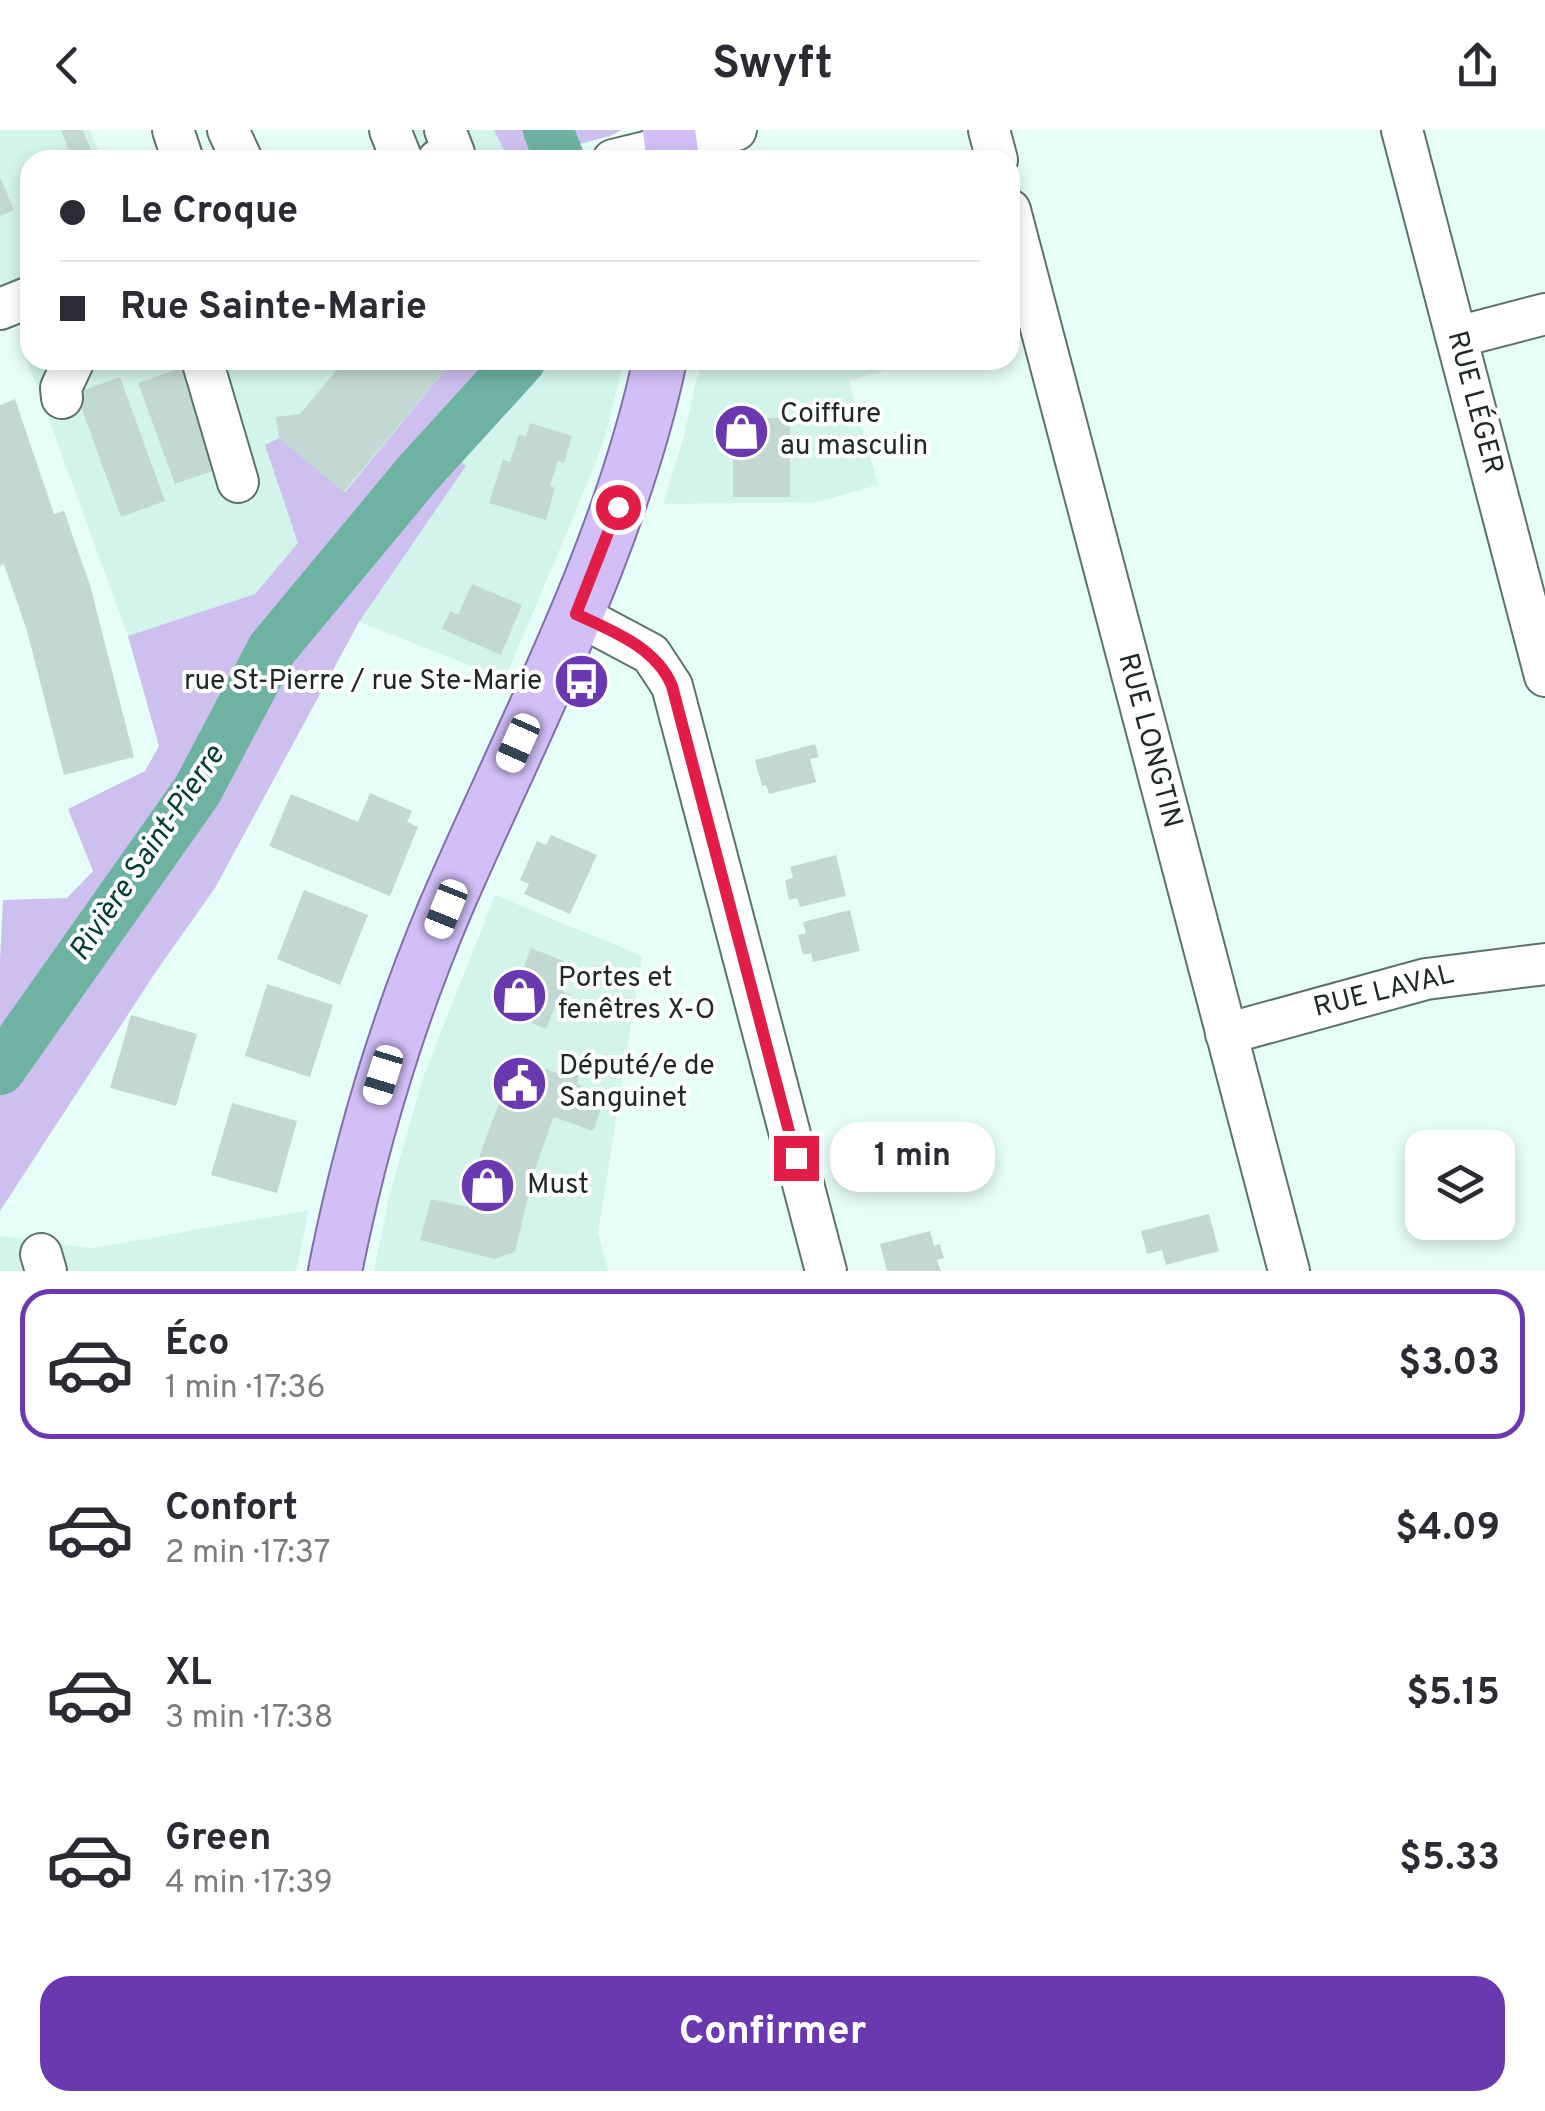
<!DOCTYPE html>
<html lang="fr">
<head>
<meta charset="utf-8">
<style>
  :root { --surface:#fff; --page:#f2f2f3; --text:#2b2b33; --muted:#7c7c81; --line:#e1e1e2; --accent:#6a39b0 }
  body { margin:0; font-family:Overpass,sans-serif; background:var(--page); color:var(--text); height:100vh; display:flex; flex-direction:column; font-size:38px; white-space:nowrap }
  * { box-sizing:border-box; margin:0 }
  p { font-size:32px; color:var(--muted) }
  .icon { flex:none; width:55px; height:55px; fill:none; stroke:currentColor; stroke-width:2; stroke-linecap:round; stroke-linejoin:round }
  .map { position:relative; height:1141px; overflow:hidden }
  .side { display:flex; flex-direction:column; background:var(--surface); flex:1 }
  .side>* { flex:none }
  .top-card { position:absolute; left:20px; top:20px; width:1000px; height:220px; border-radius:30px; box-shadow:0 5px 15px #0003; display:grid; align-content:center; height:220px; padding:0 40px; background:var(--surface) }
  .buttons { position:absolute; left:1405px; top:1000px; display:grid; gap:20px }
  .buttons a { display:grid; place-items:center; width:110px; height:110px; border-radius:20px; background:var(--surface); box-shadow:0 5px 15px #0003; font-size:50px }
  .end { position:absolute; width:45px; height:45px; margin:-22px; border:12px solid #e11d48; background:#fff; box-shadow:0 0 0 5px #fff }
  .from { border-radius:50% }
  .bubble { position:absolute; height:70px; border-radius:30px; background:var(--surface); box-shadow:0 5px 15px #0003; font-size:32px; font-weight:700; line-height:70px; text-align:center }
  .car { position:absolute; width:30px; height:60px; margin:-30px -15px; border-radius:12px; box-shadow:0 0 8px 2px #0007; background:linear-gradient(#fff 24%,#345 0 40%,#fff 0 76%,#345 0 86%,#fff 0) }
  .top-card b { display:flex; align-items:center; gap:35px; height:95px; font-size:38px }
  .top-card b+b { border-top:2px solid var(--line) }
  .top-card i { width:25px; height:25px; background:var(--text) }
  ul { padding:18px 0 0; list-style:none }
  li { display:flex; align-items:center; gap:30px; height:150px; margin:0 20px 15px; padding:0 20px; border:5px solid transparent; border-radius:30px }
  li div { flex:1 }
  li b { display:block; font-size:38px }
  li em { font-style:normal; font-weight:700 }
  li.active { border-color:var(--accent) }
  li>.icon { width:90px; height:90px; stroke-width:1.5 }
  .button { display:flex; gap:20px; margin-top:auto; padding:20px 40px }
  .button a { flex:1; height:115px; border-radius:30px; background:var(--accent); color:#fff; font-size:40px; font-weight:700; line-height:115px; text-align:center }
  header { display:flex; justify-content:space-between; align-items:center; height:130px; padding:0 40px; background:var(--surface); font-size:45px; font-weight:700 }
  .map>svg:first-child { display:block }
  .built { fill:#d3f4eb }
  .green { fill:#cdc0ee }
  .lines { fill:none; stroke-linecap:round; stroke-linejoin:round }
  .river { stroke:#6eb2a2; stroke-width:50 }
  .building { fill:#c2d9d3 }
  .minor-casing { stroke:#5d726c; stroke-width:44 }
  .major-casing { stroke:#806fab; stroke-width:56 }
  .minor { stroke:#fff; stroke-width:40 }
  .major { stroke:#d2bff8; stroke-width:52 }
  .route { stroke:#e11d48; stroke-width:12 }
  .labels { text-anchor:middle; dominant-baseline:central; stroke-width:8; stroke-linejoin:round; paint-order:stroke }
  .street-label { font-size:28px; fill:#202926; stroke:#fff }
  .poi-label { font-size:28px; fill:#202926; stroke:#fff; text-anchor:start }
  .water-label { font-size:30px; font-style:italic; fill:#003e34; stroke:#fff }
</style>
</head>
<body>
<header><svg class="icon" aria-label="back" viewBox="0 0 24 24"><path d="M15 5l-7 7 7 7"/></svg>Swyft<svg class="icon" aria-label="share" viewBox="0 0 24 24"><path d="M12 15V3M7 8l5-5 5 5M5 13v7h14v-7"/></svg></header>
<div class="map">
<svg width="1545" height="1141" viewBox="0 0 1545 1141">
  <rect width="100%" height="100%" fill="#e6fef8"/>
  <path class="built" d="M0 0H90L102 30H30V143L0 156Z
    M379 0H494L509 30H392Z
    M30 201V230H448L449 235 255 464 128 506 18 205Z
    M533 230H624L606 303 593 340 505 549 359 492 465 337 451 325Z
    M701 230H920V231L849 251 878 355 817 372 663 374 683 309Z
    M495 765 642 826 598 1103 608 1141H374L389 1067 423 948Z
    M309 1080 296 1141H0V1106L92 1118Z"/>
  <path class="green" d="M494 0H622L610 6 520 30H509Z
    M448 230H533L452 324 466 336 359 492 215 758 155 843 0 1081V831L3 770 67 768 93 741 68 679 145 641 159 616 128 506 255 464 298 413 265 315 279 308 345 362 449 235Z"/>
  <g class="lines">
    <path class="river" d="M548 0 560 30
      M0 940 197 661 272 519 419 342 521 230"/>
  </g>
  <path class="building" d="M61 0H83L95 30H72Z
    M0 47 14 80 0 86Z
    M345 230H442L449 235 344 362 279 308 276 287 300 284Z
    M184 237 221 338 175 354 138 253Z
    M120 247 165 371 121 387 76 263Z
    M15 269 54 384 64 381 90 455 134 627 64 645 27 501 4 434 0 436V275Z
    M738 283 743 288H790V367H733V298L728 293Z
    M530 293 572 306 564 333 558 331 550 356 555 358 546 390 489 373 503 330 510 332 519 304 526 306Z
    M472 454 522 475 501 525 442 499 450 481 458 485Z
    M815 614 819 627 810 629 816 652 769 664 766 655 762 656 755 630Z
    M370 663 412 681 407 692 418 697 390 766 269 716 291 664 358 692Z
    M551 705 597 725 570 784 524 764 529 754 520 750 537 711 546 715Z
    M836 725 846 766 800 777 797 768 789 770 785 750 793 748 790 737Z
    M304 760 368 785 340 855 277 829Z
    M850 780 860 821 813 832 811 823 803 825 798 805 806 803 803 792Z
    M531 818 573 835 562 861 571 865 565 878 556 874 546 899 505 882Z
    M267 854 333 875 310 947 245 926Z
    M131 885 197 904 176 976 110 958Z
    M516 929 566 946V941L579 946 577 954 606 965 593 1001 554 987 534 1041 515 1122 494 1129 420 1110 431 1069 468 1077 481 1021Z
    M232 973 297 991 277 1063 211 1045Z
    M1209 1084 1219 1121 1166 1135 1162 1120 1147 1124 1141 1101Z
    M930 1101 934 1116 940 1114 944 1128 937 1130 941 1141H887L880 1114Z"/>
  <g class="lines">
    <defs>
      <path id="minor" d="M173 0 183 30
        M228 0 242 30
        M390 0 402 30
        M989 0 997 30
        M1402 0 1545 546
        M438 30 454 23 445 0
        M613 30 736 0
        M1010 80 1289 1141
        M0 179 30 167
        M1457 207 1545 184
        M202 230 238 352
        M62 268 61 258 74 230
        M576 484 651 524 672 556 826 1141
        M1226 904 1426 849 1545 834
        M41 1124 46 1141"/>
      <path id="major" d="M669 0 673 30
        M335 1141C360 1016 395 897 445 779 522 600 619 422 660 230"/>
    </defs>
    <use href="#minor" class="minor-casing"/>
    <use href="#major" class="major-casing"/>
    <use href="#minor" class="minor"/>
    <use href="#major" class="major"/>
  </g>
  <g class="lines">
    <path class="route" d="M618 377 576 484C612 501 656 517 672 556L796 1028"/>
  </g>
  <defs>
    <symbol id="shop-disc" viewBox="-11 -11 22 22"><circle r="9.5" fill="#6a39b0" stroke="#fff"/><path d="M-5-2.5h2.3a2.7 3.5 0 0 1 5.4 0H5L5.5 6h-11ZM-1.5-2.5h3a1.5 2.3 0 0 0-3 0Z" fill="#fff"/></symbol>
    <symbol id="bus-disc" viewBox="-11 -11 22 22"><circle r="9.5" fill="#6a39b0" stroke="#fff"/><path d="M-5-6H5V4H4V6H2V4H-2V6H-4V4H-5ZM-3.5-4V0h7V-4ZM-3.5 1.2v1.5H-2V1.2ZM2 1.2v1.5H3.5V1.2Z" fill="#fff"/></symbol>
    <symbol id="civic-disc" viewBox="-11 -11 22 22"><circle r="9.5" fill="#6a39b0" stroke="#fff"/><path d="M-.6-6.5H3V-4.5H.6V-3L4-1V1h2V6H-6V1h2V-1L-.6-3ZM-1.2 2.5V6h2.4V2.5Z" fill="#fff"/></symbol>
  </defs>
  <g fill-rule="evenodd">
    <use href="#shop-disc" x="710" y="270" width="63" height="63"/>
    <use href="#bus-disc" x="550" y="520" width="63" height="63"/>
    <use href="#shop-disc" x="488" y="834" width="63" height="63"/>
    <use href="#civic-disc" x="488" y="922" width="63" height="63"/>
    <use href="#shop-disc" x="456" y="1024" width="63" height="63"/>
  </g>
  <g class="labels">
    <g class="street-label">
      <text transform="translate(1474 273) rotate(75)">RUE LÉGER</text>
      <text transform="translate(1149 611) rotate(75)">RUE LONGTIN</text>
      <text transform="translate(1384 862) rotate(-14)">RUE LAVAL</text>
    </g>
    <g class="poi-label">
      <text x="780" y="285">Coiffure<tspan x="780" dy="32">au masculin</tspan></text>
      <text x="542" y="552" text-anchor="end">rue St-Pierre / rue Ste-Marie</text>
      <text x="558" y="849">Portes et<tspan x="558" dy="32">fenêtres X-O</tspan></text>
      <text x="559" y="937">Député/e de<tspan x="559" dy="32">Sanguinet</tspan></text>
      <text x="527" y="1056">Must</text>
    </g>
    <g class="water-label">
      <text transform="translate(148 724) rotate(-56)">Rivière Saint-Pierre</text>
    </g>
  </g>
</svg>
<div class="buttons">
<a><svg class="icon" aria-label="layers" viewBox="0 0 24 24"><path d="M12 4l9 5-9 5-9-5zM3 14l9 5 9-5"/></svg></a>
</div>
<i class="end from" style="left:618px;top:377px"></i>
<i class="end" style="left:796px;top:1028px"></i>
<div class="bubble" style="left:830px;top:992px;width:165px">1 min</div>
<i class="car" style="left:518px;top:613px;rotate:204deg"></i>
<i class="car" style="left:446px;top:779px;rotate:202deg"></i>
<i class="car" style="left:383px;top:945px;rotate:197deg"></i>
<div class="top-card">
<b><i class="from"></i>Le Croque</b>
<b><i></i>Rue Sainte-Marie</b>
</div>
</div>
<section class="side">
<ul>
<li class="active"><svg class="icon" aria-label="car" viewBox="0 0 24 24"><path d="M5 17H2v-5l4-1 3-4h7l3 4 3 1v5h-3M9 17h6M6 11h13"/><circle cx="7" cy="17" r="2"/><circle cx="17" cy="17" r="2"/></svg><div><b>Éco</b><p>1 min · 17:36</p></div><em>$3.03</em></li>
<li><svg class="icon" aria-label="car" viewBox="0 0 24 24"><path d="M5 17H2v-5l4-1 3-4h7l3 4 3 1v5h-3M9 17h6M6 11h13"/><circle cx="7" cy="17" r="2"/><circle cx="17" cy="17" r="2"/></svg><div><b>Confort</b><p>2 min · 17:37</p></div><em>$4.09</em></li>
<li><svg class="icon" aria-label="car" viewBox="0 0 24 24"><path d="M5 17H2v-5l4-1 3-4h7l3 4 3 1v5h-3M9 17h6M6 11h13"/><circle cx="7" cy="17" r="2"/><circle cx="17" cy="17" r="2"/></svg><div><b>XL</b><p>3 min · 17:38</p></div><em>$5.15</em></li>
<li><svg class="icon" aria-label="car" viewBox="0 0 24 24"><path d="M5 17H2v-5l4-1 3-4h7l3 4 3 1v5h-3M9 17h6M6 11h13"/><circle cx="7" cy="17" r="2"/><circle cx="17" cy="17" r="2"/></svg><div><b>Green</b><p>4 min · 17:39</p></div><em>$5.33</em></li>
</ul>
<div class="button"><a>Confirmer</a></div>
</section>
</body>
</html>
